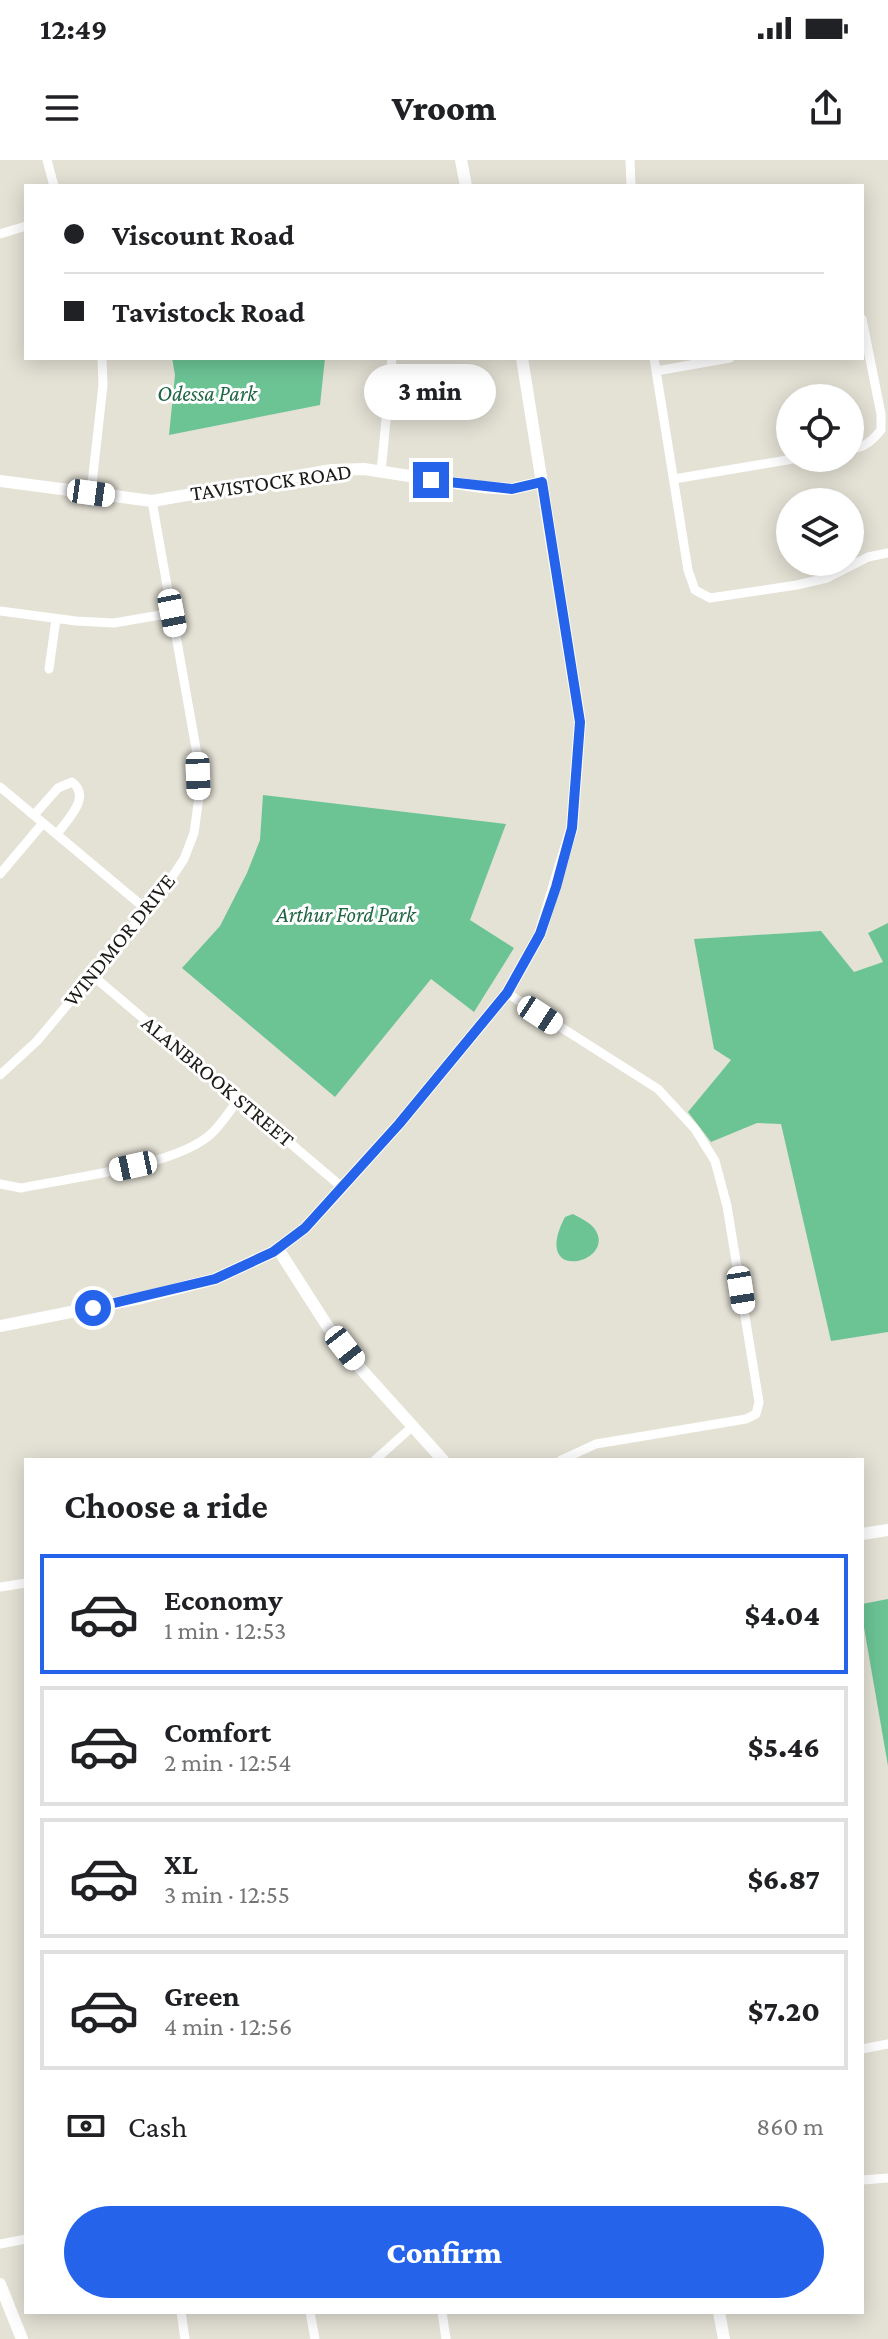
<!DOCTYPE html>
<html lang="en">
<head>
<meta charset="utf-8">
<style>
  :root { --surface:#fff; --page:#f6f6f6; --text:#202124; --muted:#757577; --line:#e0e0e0; --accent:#2563eb }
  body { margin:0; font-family:"Crimson Pro",serif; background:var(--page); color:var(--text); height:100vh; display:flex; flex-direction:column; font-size:30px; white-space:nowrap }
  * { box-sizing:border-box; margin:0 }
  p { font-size:26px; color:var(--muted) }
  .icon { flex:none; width:44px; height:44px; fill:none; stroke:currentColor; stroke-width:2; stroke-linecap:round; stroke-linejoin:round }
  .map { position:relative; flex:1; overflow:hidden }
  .details { position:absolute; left:24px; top:1298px; width:840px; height:856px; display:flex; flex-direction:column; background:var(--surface); border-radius:0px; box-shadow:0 4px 20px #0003 }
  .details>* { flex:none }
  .top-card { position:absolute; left:24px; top:24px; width:840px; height:176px; border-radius:0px; box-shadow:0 4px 20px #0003; display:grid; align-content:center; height:176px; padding:0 40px; background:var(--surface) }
  .buttons { position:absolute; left:776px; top:224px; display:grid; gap:16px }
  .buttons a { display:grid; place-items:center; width:88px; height:88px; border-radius:50%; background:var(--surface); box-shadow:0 4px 20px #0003; font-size:40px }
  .end { position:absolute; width:36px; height:36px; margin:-18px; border:10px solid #2563eb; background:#fff; box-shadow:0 0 0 4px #fff }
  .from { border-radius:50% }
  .bubble { position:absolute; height:56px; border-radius:28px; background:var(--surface); box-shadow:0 4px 20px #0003; font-size:26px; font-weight:800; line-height:56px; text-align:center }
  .car { position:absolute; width:24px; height:48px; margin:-24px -12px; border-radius:10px; box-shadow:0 0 6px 2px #0007; background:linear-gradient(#fff 24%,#345 0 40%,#fff 0 76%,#345 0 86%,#fff 0) }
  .top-card b { display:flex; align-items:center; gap:28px; height:76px; font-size:30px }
  .top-card b+b { border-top:2px solid var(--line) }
  .top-card i { width:20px; height:20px; background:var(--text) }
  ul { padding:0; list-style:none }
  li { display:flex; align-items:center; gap:24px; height:120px; margin:0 16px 12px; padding:0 24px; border:4px solid var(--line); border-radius:0px }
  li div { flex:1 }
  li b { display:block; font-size:30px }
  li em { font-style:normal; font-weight:800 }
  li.current { border-color:var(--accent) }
  li>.icon { width:72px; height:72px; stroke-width:1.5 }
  h2 { padding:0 40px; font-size:36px; line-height:96px }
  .pay { display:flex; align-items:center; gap:20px; height:88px; padding:0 40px; font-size:30px }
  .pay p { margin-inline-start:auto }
  .button { display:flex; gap:16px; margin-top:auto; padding:16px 40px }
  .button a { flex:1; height:92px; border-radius:48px; background:var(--accent); color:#fff; font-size:32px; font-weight:800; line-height:92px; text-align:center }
  .status { display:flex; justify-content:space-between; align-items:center; height:56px; padding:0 40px; background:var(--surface); direction:ltr }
  .status svg { height:22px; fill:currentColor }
  header { display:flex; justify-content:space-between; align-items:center; height:104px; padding:0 40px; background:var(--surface); font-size:36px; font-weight:800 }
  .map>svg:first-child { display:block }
  .green { fill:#6cc495 }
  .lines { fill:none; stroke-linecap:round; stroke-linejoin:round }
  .street { stroke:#fff; stroke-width:9 }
  .secondary { stroke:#fff; stroke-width:12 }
  .route { stroke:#2563eb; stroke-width:10 }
  .labels { text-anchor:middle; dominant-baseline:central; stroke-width:6; stroke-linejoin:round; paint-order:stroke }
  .park-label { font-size:22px; font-style:italic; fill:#1f6544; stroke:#fff }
  .street-label { font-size:22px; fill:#1b1a16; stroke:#fff }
</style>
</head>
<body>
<div class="status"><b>12:49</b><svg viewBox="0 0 49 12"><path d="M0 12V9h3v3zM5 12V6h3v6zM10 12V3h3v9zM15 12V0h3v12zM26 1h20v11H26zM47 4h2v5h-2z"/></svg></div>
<header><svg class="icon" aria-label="menu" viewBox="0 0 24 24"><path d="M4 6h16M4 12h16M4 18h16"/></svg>Vroom<svg class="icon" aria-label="share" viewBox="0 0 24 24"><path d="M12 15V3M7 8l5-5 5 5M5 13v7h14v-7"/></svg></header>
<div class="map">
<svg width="888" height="2179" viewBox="0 0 888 2179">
  <rect width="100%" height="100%" fill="#e4e1d5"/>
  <path class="green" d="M172 198H325L320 245 169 275 175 215Z
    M263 635 506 664 470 760 514 788 474 852 431 819 335 937 182 808 220 766 247 713 260 680Z
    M888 763V1172L831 1181 781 964 757 963 711 982 688 952 731 900 714 889 694 779 821 771 854 812 883 802 868 773Z
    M573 1054C580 1058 589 1062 594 1068 620 1102 529 1126 565 1057Z
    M888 1439V1606L862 1456V1444Z"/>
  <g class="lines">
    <path class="street" d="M47 0 54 26
      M630 0 631 26
      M0 74 26 66
      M654 198 688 410 695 430 710 438 797 425 827 418 868 397 888 393
      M656 211 730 198
      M850 289C864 288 872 281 881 270V254L862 159
      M381 312 392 198
      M674 319 799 298
      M91 333 103 225 102 198
      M0 451 76 461 114 463 172 453
      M49 509 56 459
      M0 627 147 750
      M34 655 58 628 72 622C92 637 67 660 57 674
      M0 714 43 663
      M92 815 343 1028
      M507 833 658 929 695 969 715 1001 727 1046 759 1242 756 1254 746 1259 596 1284 561 1300
      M0 915 37 881 164 729 184 699 194 673 199 637 197 594 152 341
      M0 1024 21 1028C69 1018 178 1006 212 973 222 964 230 950 239 939
      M375 1300 413 1266
      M0 1427 26 1423
      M862 1889 888 1884
      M862 2020 888 2018
      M0 2084 26 2079
      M181 2152 185 2179
      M310 2152 315 2179
      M442 2152 446 2179"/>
    <path class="secondary" d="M461 0 466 26
      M0 321 152 341 332 310 364 309 481 327 512 329 542 322
      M278 1089 328 1167 361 1209 443 1300
      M0 1166 141 1138 215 1119 273 1092 305 1068 399 964 507 833 540 774 572 668 580 562 522 198
      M862 1374 888 1370
      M0 2124 22 2179
      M719 2152 724 2179"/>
  </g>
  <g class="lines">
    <path class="route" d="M93 1148 215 1119 273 1092 305 1068 399 964 507 833 540 774 556 727 572 668 580 562 542 322 512 329 431 320"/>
  </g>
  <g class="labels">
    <g class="park-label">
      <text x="207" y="233">Odessa Park</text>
      <text x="346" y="754">Arthur Ford Park</text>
    </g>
    <g class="street-label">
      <text transform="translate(271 322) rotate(-8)">TAVISTOCK ROAD</text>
      <text transform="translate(119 780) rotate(-51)">WINDMOR DRIVE</text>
      <text transform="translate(218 921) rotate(40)">ALANBROOK STREET</text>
    </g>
  </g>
</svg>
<div class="buttons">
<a><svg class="icon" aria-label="locate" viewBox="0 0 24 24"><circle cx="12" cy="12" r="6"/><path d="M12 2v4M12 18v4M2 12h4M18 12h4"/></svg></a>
<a><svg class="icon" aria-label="layers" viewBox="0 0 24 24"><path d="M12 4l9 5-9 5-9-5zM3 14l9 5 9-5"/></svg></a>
</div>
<i class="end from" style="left:93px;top:1148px"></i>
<i class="end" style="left:431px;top:320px"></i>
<div class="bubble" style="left:364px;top:204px;width:132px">3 min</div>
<i class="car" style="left:91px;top:333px;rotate:98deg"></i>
<i class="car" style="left:172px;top:453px;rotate:169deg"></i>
<i class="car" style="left:198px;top:616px;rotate:178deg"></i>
<i class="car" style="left:540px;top:855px;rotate:123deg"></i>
<i class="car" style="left:133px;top:1006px;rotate:258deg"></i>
<i class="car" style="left:741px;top:1130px;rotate:171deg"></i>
<i class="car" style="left:345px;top:1188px;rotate:142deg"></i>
<div class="top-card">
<b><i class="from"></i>Viscount Road</b>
<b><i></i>Tavistock Road</b>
</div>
<section class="details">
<h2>Choose a ride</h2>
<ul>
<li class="current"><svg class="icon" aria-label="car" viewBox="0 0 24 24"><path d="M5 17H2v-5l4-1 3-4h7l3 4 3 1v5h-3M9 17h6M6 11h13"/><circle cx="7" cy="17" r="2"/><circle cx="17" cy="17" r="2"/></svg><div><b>Economy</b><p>1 min · 12:53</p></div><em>$4.04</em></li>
<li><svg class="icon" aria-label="car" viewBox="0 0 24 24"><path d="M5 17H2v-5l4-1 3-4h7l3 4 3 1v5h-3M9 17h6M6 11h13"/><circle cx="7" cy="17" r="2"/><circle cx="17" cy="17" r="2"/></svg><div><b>Comfort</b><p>2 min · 12:54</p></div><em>$5.46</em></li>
<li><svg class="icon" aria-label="car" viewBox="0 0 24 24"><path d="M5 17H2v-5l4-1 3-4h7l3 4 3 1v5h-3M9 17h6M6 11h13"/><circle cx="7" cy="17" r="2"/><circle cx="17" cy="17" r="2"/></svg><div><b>XL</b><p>3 min · 12:55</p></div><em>$6.87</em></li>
<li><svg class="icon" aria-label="car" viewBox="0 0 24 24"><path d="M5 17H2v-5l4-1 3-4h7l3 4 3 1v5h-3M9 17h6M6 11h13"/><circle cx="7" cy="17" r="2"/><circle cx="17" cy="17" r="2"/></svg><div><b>Green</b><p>4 min · 12:56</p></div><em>$7.20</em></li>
</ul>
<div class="pay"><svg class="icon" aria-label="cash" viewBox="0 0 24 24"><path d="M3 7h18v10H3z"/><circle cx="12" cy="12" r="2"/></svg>Cash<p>860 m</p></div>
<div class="button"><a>Confirm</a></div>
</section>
</div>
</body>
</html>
